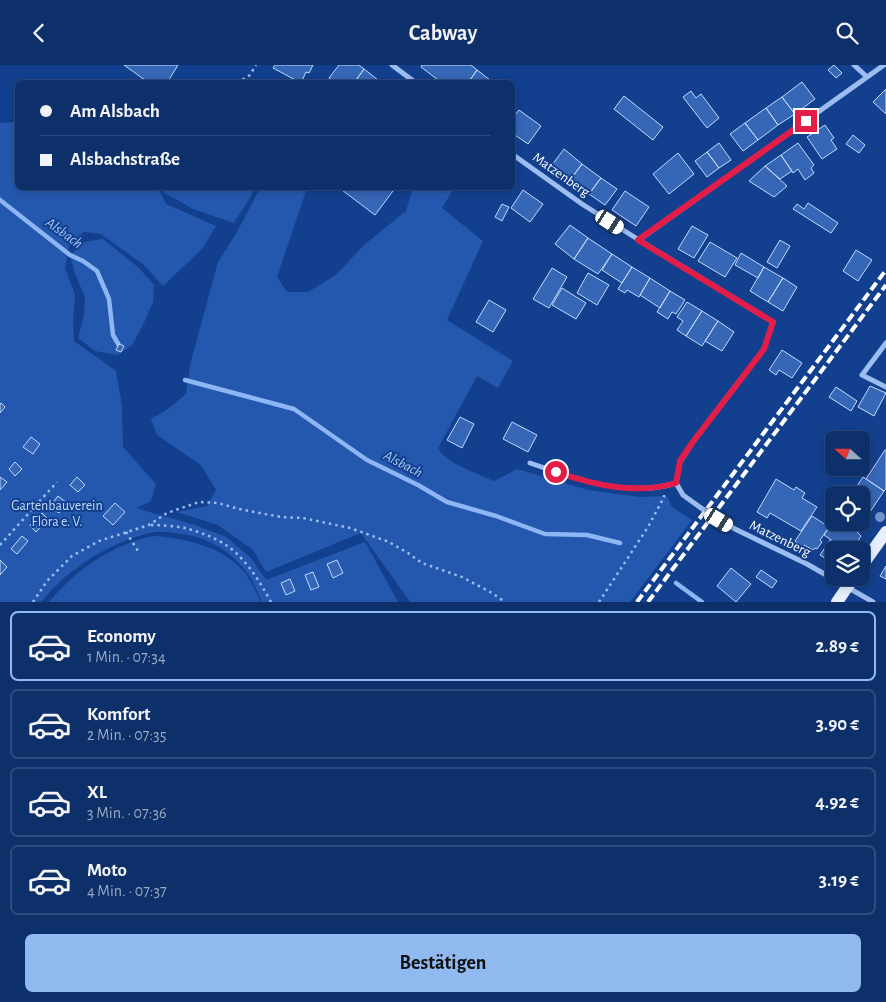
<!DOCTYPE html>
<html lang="de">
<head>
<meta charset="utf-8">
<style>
  :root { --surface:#0e306a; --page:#1c3c72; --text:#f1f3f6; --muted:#9ba9c1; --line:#2e4b7e; --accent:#90b9f0 }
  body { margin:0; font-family:"Alegreya Sans",sans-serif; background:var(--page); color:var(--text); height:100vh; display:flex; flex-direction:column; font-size:19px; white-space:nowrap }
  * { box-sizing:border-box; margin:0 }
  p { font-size:16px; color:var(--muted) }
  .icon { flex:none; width:28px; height:28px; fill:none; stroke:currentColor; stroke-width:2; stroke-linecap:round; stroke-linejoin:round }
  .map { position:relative; height:537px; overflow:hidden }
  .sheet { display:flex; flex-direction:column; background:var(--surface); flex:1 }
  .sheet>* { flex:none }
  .top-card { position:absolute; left:15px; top:15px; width:500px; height:110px; border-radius:8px; box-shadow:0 2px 8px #0003,0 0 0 1px var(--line); display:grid; align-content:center; height:110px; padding:0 25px; background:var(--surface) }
  .needle { width:32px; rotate:291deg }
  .fabs { position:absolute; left:825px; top:366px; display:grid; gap:10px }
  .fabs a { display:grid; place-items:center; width:45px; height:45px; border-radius:8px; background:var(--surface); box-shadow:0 2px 8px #0003,0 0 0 1px var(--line); font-size:25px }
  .end { position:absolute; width:22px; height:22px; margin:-11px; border:6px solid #e11d48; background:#fff; box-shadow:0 0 0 2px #fff }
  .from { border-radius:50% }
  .car { position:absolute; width:15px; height:30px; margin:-15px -8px; border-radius:6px; box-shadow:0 0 4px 1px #0007; background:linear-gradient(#fff 24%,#345 0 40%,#fff 0 76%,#345 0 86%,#fff 0) }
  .top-card b { display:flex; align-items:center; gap:18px; height:48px; font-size:19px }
  .top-card b+b { border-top:1px solid var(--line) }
  .top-card i { width:12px; height:12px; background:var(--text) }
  ul { padding:9px 0 0; list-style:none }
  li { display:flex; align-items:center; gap:15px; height:70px; margin:0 10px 8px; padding:0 15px; border:2px solid var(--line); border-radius:8px }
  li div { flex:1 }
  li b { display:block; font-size:19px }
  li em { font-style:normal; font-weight:600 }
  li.selected { border-color:var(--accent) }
  li>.icon { width:45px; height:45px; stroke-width:1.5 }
  .button { display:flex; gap:10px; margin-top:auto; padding:10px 25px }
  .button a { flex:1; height:58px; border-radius:8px; background:var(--accent); color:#111; font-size:20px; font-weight:600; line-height:58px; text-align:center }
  header { display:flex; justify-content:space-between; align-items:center; height:65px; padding:0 25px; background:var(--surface); font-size:22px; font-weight:600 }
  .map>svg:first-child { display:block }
  .green { fill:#2458ae }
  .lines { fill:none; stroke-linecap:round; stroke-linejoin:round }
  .stream { stroke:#8eb6f5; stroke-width:4.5 }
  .building { fill:#3666b6; stroke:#c3d9fc }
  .path { stroke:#9dbdf1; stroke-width:2.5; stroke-dasharray:2.5 4; stroke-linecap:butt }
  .street { stroke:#9dbdf1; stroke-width:5 }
  .primary { stroke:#e7efff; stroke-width:12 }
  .rail { stroke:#fff; stroke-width:4; stroke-dasharray:9 4; stroke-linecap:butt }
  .tree { fill:#7394ca }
  .route { stroke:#e11d48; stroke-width:6 }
  .labels { text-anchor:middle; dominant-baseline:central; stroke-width:4; stroke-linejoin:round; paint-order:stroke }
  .street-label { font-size:14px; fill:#fff; stroke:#12408e }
  .park-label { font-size:14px; fill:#c3d9fc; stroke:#12408e }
  .water-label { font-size:15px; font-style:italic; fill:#a8c7f9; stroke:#12408e }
</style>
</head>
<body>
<header><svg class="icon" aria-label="back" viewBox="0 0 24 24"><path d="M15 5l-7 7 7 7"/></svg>Cabway<svg class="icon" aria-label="search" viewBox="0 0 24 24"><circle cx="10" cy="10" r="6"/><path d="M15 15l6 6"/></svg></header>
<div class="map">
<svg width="886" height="537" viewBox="0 0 886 537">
  <rect width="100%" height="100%" fill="#12408e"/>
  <path class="green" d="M15 57 17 59 18 122 158 123 166 139 216 161 202 184 163 221 144 200 101 169 84 167 70 178 65 203 75 230 73 256 74 276 116 306 122 341 123 382 156 419 151 436 136 443 195 460 226 472 251 493 266 515 365 477 398 537H262C257 526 252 513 244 504 229 485 206 472 182 469 174 468 165 466 156 467 146 468 136 472 127 475 92 489 66 508 41 537H0V58Z
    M165 123V122L256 123 234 158 193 144 163 127Z
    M260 123H307L277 212 287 227H308L336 210 364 180 406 146 413 123H454L442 143 483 176 447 255 513 296 498 323 477 311 438 383C445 398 479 409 494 416L517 404 588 425 640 432 667 431 672 442 692 455 630 537H410L361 468 266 507 253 485 218 460 177 447 207 441 216 425 201 400 157 370 151 354 168 344 186 329 190 300 218 197 237 167Z
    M103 174 139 203 154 220 153 237 143 260 132 280 118 290 95 286 78 273 84 251 85 232 75 209 70 190 84 177Z
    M154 471C187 474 224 481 246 509 252 518 256 528 261 537H49C76 505 112 479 154 471Z"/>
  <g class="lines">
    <path class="stream" d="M0 135 70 190 83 196 97 206 109 234 113 270 120 282
      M185 315 294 344 367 395 418 420 447 437 496 451 545 469 587 470 620 478
      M676 518 702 537"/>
  </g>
  <path class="building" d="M124 0H178L167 18H149Z
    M275 0H313L309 8 306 7 301 18 273 3Z
    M339 0H359L364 4 354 18H336L329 13Z
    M422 0H471L477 5 468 18H442L421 2Z
    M834 0 842 8 836 13 828 5Z
    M364 4 382 18H354Z
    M477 5 494 18H468Z
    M802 17 815 34 795 49 782 32Z
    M886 24V49L873 37Z
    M691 26 696 33 701 29 719 53 707 63 683 32Z
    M624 31 663 62 653 75 614 44Z
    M782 32 795 49 778 60 766 43Z
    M766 43 778 60 758 75 745 58Z
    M519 45 541 61 528 79 512 68V54Z
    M745 58 758 75 743 86 730 69Z
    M825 60 834 73 831 75 837 84 822 94 807 72Z
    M853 70 865 80 859 88 846 79Z
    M719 78 731 95 719 103 707 87Z
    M798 78 814 100 811 103 814 108 805 115 798 104 793 108 781 90Z
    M564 84 582 99 570 115 552 100Z
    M707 87 719 103 707 112 695 96Z
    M678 88 694 109 669 129 653 109Z
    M781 90 792 106 780 114 765 101Z
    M582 99 601 113 589 129 570 115Z
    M765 101 787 121 774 132 749 116Z
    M601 113 617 124 605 140 589 129Z
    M338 122H389L393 126 375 150Z
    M523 125 543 139 530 157 511 143Z
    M625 126 649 142 636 161 612 145Z
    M808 138 838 158 831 168 793 144 797 139 804 144Z
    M502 139 509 142 502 156 495 152Z
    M570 160 588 173 574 194 555 179Z
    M692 161 708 170 694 193 678 184Z
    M588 173 612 189 598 209 574 194Z
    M780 175 790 181 777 203 767 197Z
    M710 177 737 193 725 212 698 196Z
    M856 185 872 195 858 216 843 206Z
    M741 188 764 202 758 213 735 200Z
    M612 189 632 202 622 218 602 205Z
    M632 202 650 213 639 232 627 225 625 228 618 224Z
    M764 202 783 213 768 237 750 226Z
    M552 203 567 212 549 243 533 234Z
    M588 208 609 220 597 240 577 228Z
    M650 213 670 226 660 243 640 230Z
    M783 213 797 222 783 246 768 237Z
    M562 223 586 238 576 254 552 240Z
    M670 226 685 235 676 249 672 247 668 254 657 247Z
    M489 235 506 245 493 267 476 257Z
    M687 237 702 246 686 271 677 265 683 256 677 252Z
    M702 246 718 256 702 281 686 271Z
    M718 256 734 267 722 286 705 276Z
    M119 279 124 281 121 287 116 285Z
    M782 285 802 298 792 313 779 305 776 310 769 305Z
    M870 321 886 328 874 351 858 342Z
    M836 322 857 336 851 346 829 332Z
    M1 338 5 342 0 348V339Z
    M460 352 474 359 462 383 447 375Z
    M512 357 537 370 528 387 503 374Z
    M31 372 40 379 33 389 23 382Z
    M885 385H886V424L884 426 866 414Z
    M15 397 22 404 15 411 9 404Z
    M0 412 7 417 0 425Z
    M77 412 85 420 78 427 70 420Z
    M863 412 884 426 868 450 861 445V430H851Z
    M776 414 794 425 796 422 805 428 802 433 817 442 801 466 770 448 767 453 757 447Z
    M58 431 67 438 59 448 50 441Z
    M115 438 125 447 113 460 103 451Z
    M861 445 868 450 857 467 861 471 852 485H846L824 470 834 455V458H861Z
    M42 448 48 454 36 467 30 460Z
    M812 451 829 462 820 475 822 477 817 484 815 483 813 485 804 480 803 482 795 476Z
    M22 471 28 476 17 489 11 484Z
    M830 475 846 485H834V499L820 490Z
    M0 495 7 502 0 510Z
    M337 495 343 508 333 513 327 499Z
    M886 501V514L880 511Z
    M731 503 751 519 736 537 717 521Z
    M761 505 777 516 772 523 756 512Z
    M313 507 319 522 311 525 305 510Z
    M290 514 295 526 286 530 281 518Z"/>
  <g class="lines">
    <path class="path" d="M237 18 250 10 256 0
      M151 460C162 460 174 461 185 463 204 468 227 477 240 492 253 505 262 521 271 537
      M126 467 138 486
      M0 480 57 417
      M33 537 47 516 72 491 99 476 149 460 167 448 199 437 218 438 239 444 281 452 303 453 350 463 367 469 389 477 408 488 422 498 462 512 492 528 505 537
      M599 537 648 462 664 432V430"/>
    <path class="street" d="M392 0 416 18
      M854 0 867 12
      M512 89 582 139 639 175 773 257 764 284 692 378 680 397 676 418 683 430 701 443 735 464 807 499 873 537
      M639 175 884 0
      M886 278 862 310 886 322
      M530 398C576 414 627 433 676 418"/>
    <path class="primary" d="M861 502 886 467
      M837 537 854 512"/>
    <path class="rail" d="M637 537 886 205
      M648 537 886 220"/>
  </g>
  <circle class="tree" cx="880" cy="452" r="5"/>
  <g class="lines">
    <path class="route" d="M556 407C594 420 636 430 676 418L680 396 692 378 764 284 773 257 638 175 806 56"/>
  </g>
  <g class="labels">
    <g class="street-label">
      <text transform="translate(561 110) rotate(35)">Matzenberg</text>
      <text transform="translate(780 474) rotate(26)">Matzenberg</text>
    </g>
    <g class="park-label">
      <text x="57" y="441">Gartenbauverein<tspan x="57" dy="16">Flora e. V.</tspan></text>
    </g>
    <g class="water-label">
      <text transform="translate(64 168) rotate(36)">Alsbach</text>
      <text transform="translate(403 399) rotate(28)">Alsbach</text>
    </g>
  </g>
</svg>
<div class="fabs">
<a><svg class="needle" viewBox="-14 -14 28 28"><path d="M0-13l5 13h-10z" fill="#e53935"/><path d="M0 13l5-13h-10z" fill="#9ba9c1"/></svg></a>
<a><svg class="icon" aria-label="locate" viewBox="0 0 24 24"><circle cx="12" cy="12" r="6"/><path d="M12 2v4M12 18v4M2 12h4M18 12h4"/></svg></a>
<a><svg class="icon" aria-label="layers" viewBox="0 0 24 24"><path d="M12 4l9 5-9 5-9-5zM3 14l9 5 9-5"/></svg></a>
</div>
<i class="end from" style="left:556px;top:407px"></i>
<i class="end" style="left:806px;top:56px"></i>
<i class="car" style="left:610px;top:157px;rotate:123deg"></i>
<i class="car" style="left:719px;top:455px;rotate:121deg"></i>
<div class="top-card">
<b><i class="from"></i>Am Alsbach</b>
<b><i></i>Alsbachstraße</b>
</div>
</div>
<section class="sheet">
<ul>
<li class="selected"><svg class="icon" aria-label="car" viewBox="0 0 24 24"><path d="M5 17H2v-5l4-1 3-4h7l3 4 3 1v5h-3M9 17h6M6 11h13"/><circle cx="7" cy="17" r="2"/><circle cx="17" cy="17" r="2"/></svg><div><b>Economy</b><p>1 Min. · 07:34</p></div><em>2.89 €</em></li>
<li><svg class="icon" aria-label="car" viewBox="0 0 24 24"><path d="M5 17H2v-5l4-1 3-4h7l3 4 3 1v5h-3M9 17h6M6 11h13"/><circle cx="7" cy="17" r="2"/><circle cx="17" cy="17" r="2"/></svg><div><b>Komfort</b><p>2 Min. · 07:35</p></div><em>3.90 €</em></li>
<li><svg class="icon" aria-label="car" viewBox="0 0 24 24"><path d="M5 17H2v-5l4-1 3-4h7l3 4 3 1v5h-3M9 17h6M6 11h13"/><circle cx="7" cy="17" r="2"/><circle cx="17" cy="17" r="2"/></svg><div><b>XL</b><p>3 Min. · 07:36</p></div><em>4.92 €</em></li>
<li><svg class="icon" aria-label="car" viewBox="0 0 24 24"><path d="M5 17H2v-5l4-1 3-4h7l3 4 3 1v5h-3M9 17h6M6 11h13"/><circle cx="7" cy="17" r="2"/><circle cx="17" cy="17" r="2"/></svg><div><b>Moto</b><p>4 Min. · 07:37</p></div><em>3.19 €</em></li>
</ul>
<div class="button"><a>Bestätigen</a></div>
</section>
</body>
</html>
